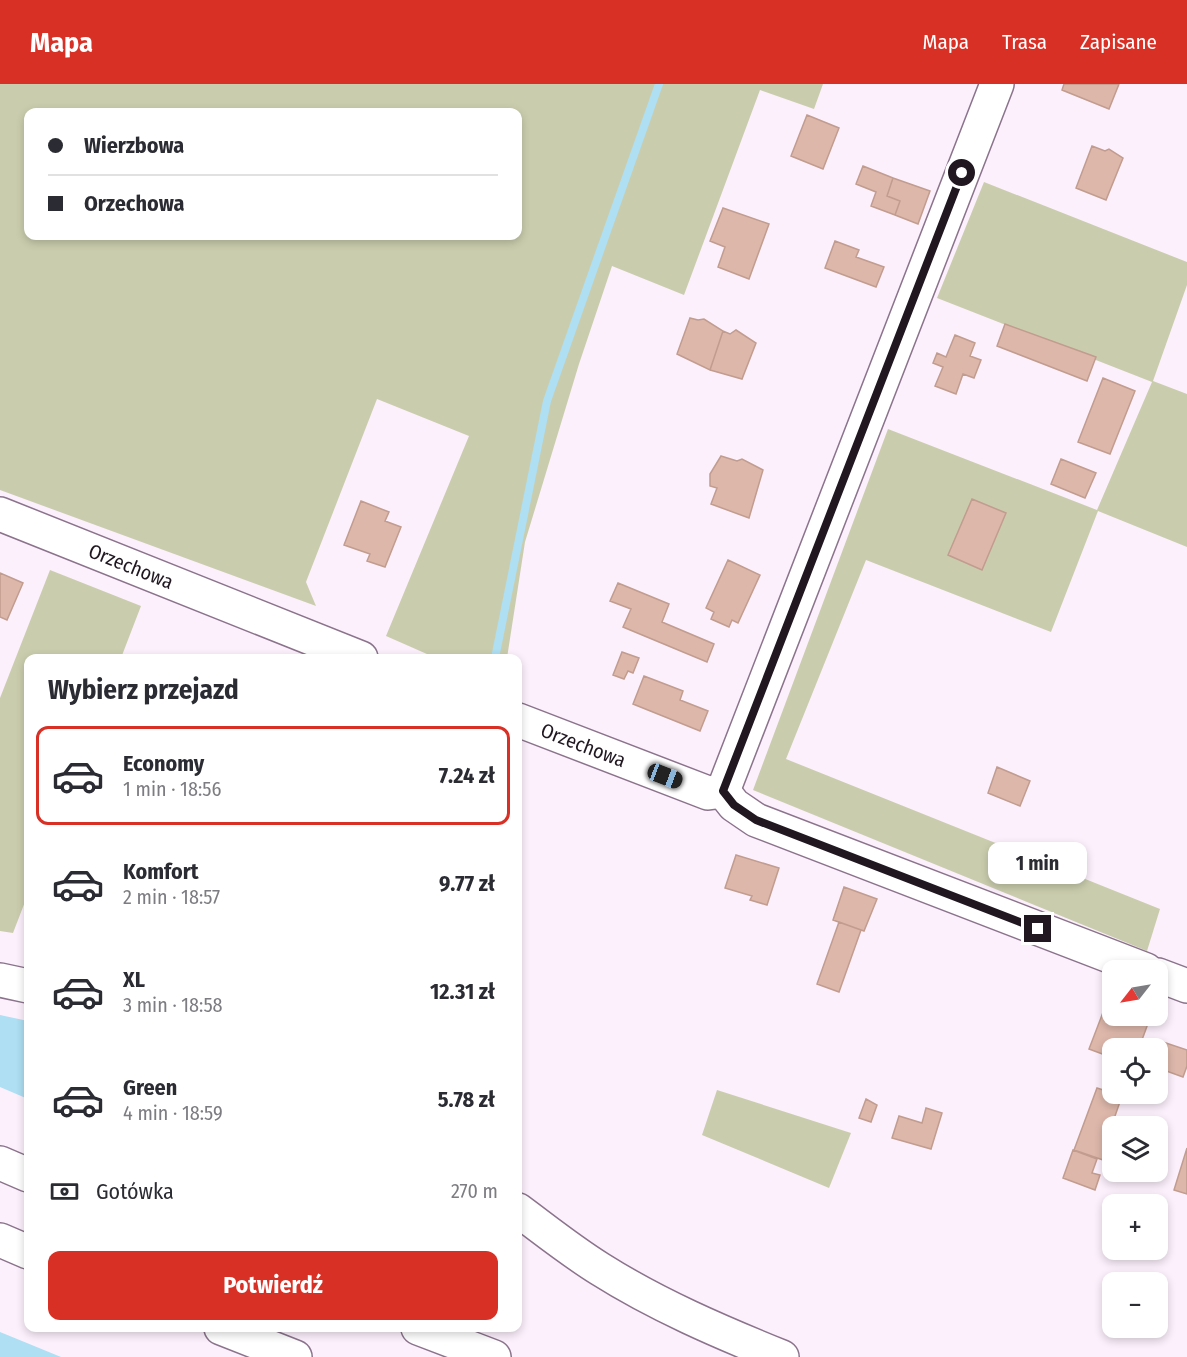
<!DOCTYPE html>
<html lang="pl">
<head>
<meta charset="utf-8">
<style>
  :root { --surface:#fff; --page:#f7f7f7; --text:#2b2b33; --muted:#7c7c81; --line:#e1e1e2; --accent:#d93025 }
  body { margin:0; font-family:"Fira Sans Condensed",sans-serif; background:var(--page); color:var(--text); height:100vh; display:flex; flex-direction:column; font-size:22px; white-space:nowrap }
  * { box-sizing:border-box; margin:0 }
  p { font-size:20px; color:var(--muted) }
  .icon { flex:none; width:33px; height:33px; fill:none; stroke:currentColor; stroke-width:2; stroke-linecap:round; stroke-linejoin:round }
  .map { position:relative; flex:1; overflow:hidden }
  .side { position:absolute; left:24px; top:570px; width:498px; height:678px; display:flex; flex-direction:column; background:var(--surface); border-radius:12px; box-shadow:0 3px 9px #0003 }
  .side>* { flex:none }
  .hud { position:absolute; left:24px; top:24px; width:498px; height:132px; border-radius:12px; box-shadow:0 3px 9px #0003; display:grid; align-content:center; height:132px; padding:0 24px; background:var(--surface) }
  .needle { width:39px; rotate:239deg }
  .buttons { position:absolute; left:1102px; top:876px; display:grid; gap:12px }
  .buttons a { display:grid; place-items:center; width:66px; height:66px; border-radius:12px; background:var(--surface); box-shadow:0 3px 9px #0003; font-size:30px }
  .end { position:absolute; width:27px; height:27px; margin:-14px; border:8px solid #201721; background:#fff; box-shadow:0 0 0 3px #fff }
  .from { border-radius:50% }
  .bubble { position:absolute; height:42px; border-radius:12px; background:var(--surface); box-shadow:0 3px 9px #0003; font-size:20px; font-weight:700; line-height:42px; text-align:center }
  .car { position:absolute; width:18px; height:36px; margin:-18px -9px; border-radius:8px; box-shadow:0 0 4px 2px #0007; background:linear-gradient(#222 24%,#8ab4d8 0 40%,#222 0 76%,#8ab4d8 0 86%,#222 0) }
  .hud b { display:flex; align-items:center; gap:21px; height:57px; font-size:22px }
  .hud b+b { border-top:2px solid var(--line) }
  .hud i { width:15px; height:15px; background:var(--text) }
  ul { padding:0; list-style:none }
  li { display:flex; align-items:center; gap:18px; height:99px; margin:0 12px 9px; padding:0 12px; border:3px solid transparent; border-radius:12px }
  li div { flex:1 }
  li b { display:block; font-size:22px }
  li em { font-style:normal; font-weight:700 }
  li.active { border-color:var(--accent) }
  li>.icon { width:54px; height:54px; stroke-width:1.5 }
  h2 { padding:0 24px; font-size:27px; line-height:72px }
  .pay { display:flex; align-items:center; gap:15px; height:66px; padding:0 24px; font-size:22px }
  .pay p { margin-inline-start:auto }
  .primary-button { display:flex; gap:12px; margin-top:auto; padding:12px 24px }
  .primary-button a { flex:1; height:69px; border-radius:12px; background:var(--accent); color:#fff; font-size:24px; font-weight:700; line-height:69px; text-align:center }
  header { display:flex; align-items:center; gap:36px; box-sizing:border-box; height:84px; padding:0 30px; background:var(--accent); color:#fff }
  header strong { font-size:28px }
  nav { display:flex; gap:33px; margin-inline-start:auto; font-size:21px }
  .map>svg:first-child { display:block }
  .green { fill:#cacdad; fill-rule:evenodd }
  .water { fill:#aedff3 }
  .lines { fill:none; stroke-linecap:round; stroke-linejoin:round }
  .stream { stroke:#aedff3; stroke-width:8 }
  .building { fill:#ddb7aa; stroke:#c19c8f; stroke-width:1.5 }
  .minor-casing { stroke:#8b738c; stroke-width:36 }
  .highway-casing { stroke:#8b738c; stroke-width:36 }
  .minor { stroke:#fff; stroke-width:33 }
  .highway { stroke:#fff; stroke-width:33 }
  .route { stroke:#201721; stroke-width:8 }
  .labels { text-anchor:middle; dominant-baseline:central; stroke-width:5; stroke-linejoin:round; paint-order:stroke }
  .street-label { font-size:20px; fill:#201721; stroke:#fcf0fc }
</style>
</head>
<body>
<header>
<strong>Mapa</strong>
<nav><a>Mapa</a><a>Trasa</a><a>Zapisane</a></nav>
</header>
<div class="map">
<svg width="1187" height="1273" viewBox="0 0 1187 1273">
  <rect width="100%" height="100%" fill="#fcf0fc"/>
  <path class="green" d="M0 0H823L814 25 760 6 684 211 612 182 579 280 525 458 507 574H436L386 552 469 352 377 315 306 498 316 522 0 406ZM28 28H518V152H28Z
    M984 98 1187 178V201L1153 297 1187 310V463L1098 427 1051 548 866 476 786 675 1160 825 1147 867 753 706 888 345 1097 426 1152 298 937 214Z
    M50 486 141 522 121 574H28V810L13 849 0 847V614Z
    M717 1006 851 1049 829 1104 702 1051Z"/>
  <path class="water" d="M0 931 28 937V1015L0 1003Z
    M0 1248 61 1273H0Z"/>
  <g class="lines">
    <path class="stream" d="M495 574 547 317 659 0"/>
  </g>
  <path class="building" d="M1064 0H1119L1109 25 1062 6Z
    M807 31 839 44 823 85 791 72Z
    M1092 62 1105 67 1109 65 1123 74 1106 116 1076 104Z
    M863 82 893 94 887 112 900 117 895 131 871 122 876 108 856 100Z
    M893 94 930 107 918 140 895 131 900 117 887 112Z
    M723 124 769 140 749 195 718 183 725 163 710 157Z
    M835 157 859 166 856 173 884 183 876 203 825 184Z
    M690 234 698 236 704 235 723 247 710 286 677 270Z
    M1005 240 1096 273 1087 297 997 262Z
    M736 246 756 259 742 295 710 286 723 247 730 250Z
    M955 251 975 259 970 272 981 276 974 294 963 290 956 310 935 302 943 283 933 279 937 269 946 273Z
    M1103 294 1135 307 1110 370 1078 358Z
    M721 372 737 377 742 375 763 386 749 434 711 420 717 404 710 402V390Z
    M1061 375 1096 389 1085 414 1051 400Z
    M972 415 1006 429 982 486 948 471Z
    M361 417 389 428 385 437 401 443 385 483 367 477 370 470 344 461Z
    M728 476 760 491 738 539 732 536 729 543 711 535 714 528 706 524Z
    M0 489 23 499 7 536 0 533Z
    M618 499 669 520 662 538 714 560 707 578 623 543 631 525 610 517Z
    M622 568 639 574 633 589 628 587 624 595 613 591Z
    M644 592 683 607 680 616 708 627 700 647 633 620Z
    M997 683 1030 697 1020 722 988 709Z
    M736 771 779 784 767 821 750 816 752 812 725 804Z
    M844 803 877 815 864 847 833 836Z
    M839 838 861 846 839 908 817 900Z
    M1107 918 1113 920V932H1143L1150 934 1139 964H1113V974L1089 965Z
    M1160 957 1187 966V982L1183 993 1158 984 1157 964Z
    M1097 1004 1122 1012 1115 1032 1122 1035 1119 1042H1113V1046L1110 1045 1106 1056 1113 1059 1106 1077 1074 1066Z
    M866 1015 877 1021 871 1038 859 1034Z
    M926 1024 942 1029 931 1065 892 1054 899 1032 922 1039Z
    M1187 1064V1110L1174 1106Z
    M1073 1066 1097 1075 1092 1089 1100 1091 1095 1106 1063 1094Z"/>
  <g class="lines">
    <defs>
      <g id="minor">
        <path id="s1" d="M0 430 361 574"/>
        <path id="s2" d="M518 636 708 709 723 707"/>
        <path d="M723 707 997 0"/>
        <path d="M723 707 734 721 756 736 1146 886"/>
        <path d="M1158 891 1187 902"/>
        <path d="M0 896 28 902"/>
        <path d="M518 1126C545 1146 571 1167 600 1185 657 1221 720 1248 782 1273"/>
      </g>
      <path id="highway" d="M0 1079 28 1091
        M0 1156 28 1168
        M221 1244 295 1273
        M418 1244 494 1273"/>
    </defs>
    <use href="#minor" class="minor-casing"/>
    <use href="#highway" class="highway-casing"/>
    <use href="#minor" class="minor"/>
    <use href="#highway" class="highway"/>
  </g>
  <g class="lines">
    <path class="route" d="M962 89 723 707 734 721 756 736 1038 845"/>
  </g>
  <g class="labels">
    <g class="street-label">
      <text stroke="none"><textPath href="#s1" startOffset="141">Orzechowa</textPath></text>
      <text stroke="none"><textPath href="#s2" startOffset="70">Orzechowa</textPath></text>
    </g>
  </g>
</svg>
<div class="buttons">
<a><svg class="needle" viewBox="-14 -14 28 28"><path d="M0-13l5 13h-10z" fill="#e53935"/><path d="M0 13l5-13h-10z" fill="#7c7c81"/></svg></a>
<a><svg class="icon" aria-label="locate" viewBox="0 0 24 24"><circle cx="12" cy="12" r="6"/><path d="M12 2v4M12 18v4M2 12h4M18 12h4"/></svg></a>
<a><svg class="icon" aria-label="layers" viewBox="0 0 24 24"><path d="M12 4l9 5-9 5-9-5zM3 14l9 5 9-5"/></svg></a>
<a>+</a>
<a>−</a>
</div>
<i class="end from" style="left:962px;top:89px"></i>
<i class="end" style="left:1038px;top:845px"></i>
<div class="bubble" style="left:988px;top:758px;width:99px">1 min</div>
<i class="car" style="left:665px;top:692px;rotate:111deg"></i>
<div class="hud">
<b><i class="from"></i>Wierzbowa</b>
<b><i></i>Orzechowa</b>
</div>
<section class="side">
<h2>Wybierz przejazd</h2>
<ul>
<li class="active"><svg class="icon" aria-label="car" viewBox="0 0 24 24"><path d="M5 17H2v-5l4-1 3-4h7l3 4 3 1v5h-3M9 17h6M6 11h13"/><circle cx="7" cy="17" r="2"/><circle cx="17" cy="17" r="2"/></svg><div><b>Economy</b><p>1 min · 18:56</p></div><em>7.24 zł</em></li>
<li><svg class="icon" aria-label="car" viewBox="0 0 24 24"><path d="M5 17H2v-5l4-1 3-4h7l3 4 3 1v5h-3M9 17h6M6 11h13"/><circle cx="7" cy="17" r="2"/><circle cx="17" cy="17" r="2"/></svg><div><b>Komfort</b><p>2 min · 18:57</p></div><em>9.77 zł</em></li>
<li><svg class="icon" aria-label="car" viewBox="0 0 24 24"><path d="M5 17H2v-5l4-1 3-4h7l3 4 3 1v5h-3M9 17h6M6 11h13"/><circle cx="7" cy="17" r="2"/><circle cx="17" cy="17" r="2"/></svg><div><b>XL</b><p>3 min · 18:58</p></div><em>12.31 zł</em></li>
<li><svg class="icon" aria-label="car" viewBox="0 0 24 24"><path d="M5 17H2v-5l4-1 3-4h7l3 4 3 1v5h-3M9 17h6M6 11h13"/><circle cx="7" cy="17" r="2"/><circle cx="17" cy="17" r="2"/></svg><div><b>Green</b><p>4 min · 18:59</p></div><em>5.78 zł</em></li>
</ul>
<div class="pay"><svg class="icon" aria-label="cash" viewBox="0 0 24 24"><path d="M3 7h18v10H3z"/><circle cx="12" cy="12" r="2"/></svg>Gotówka<p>270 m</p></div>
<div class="primary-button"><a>Potwierdź</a></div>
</section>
</div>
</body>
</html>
